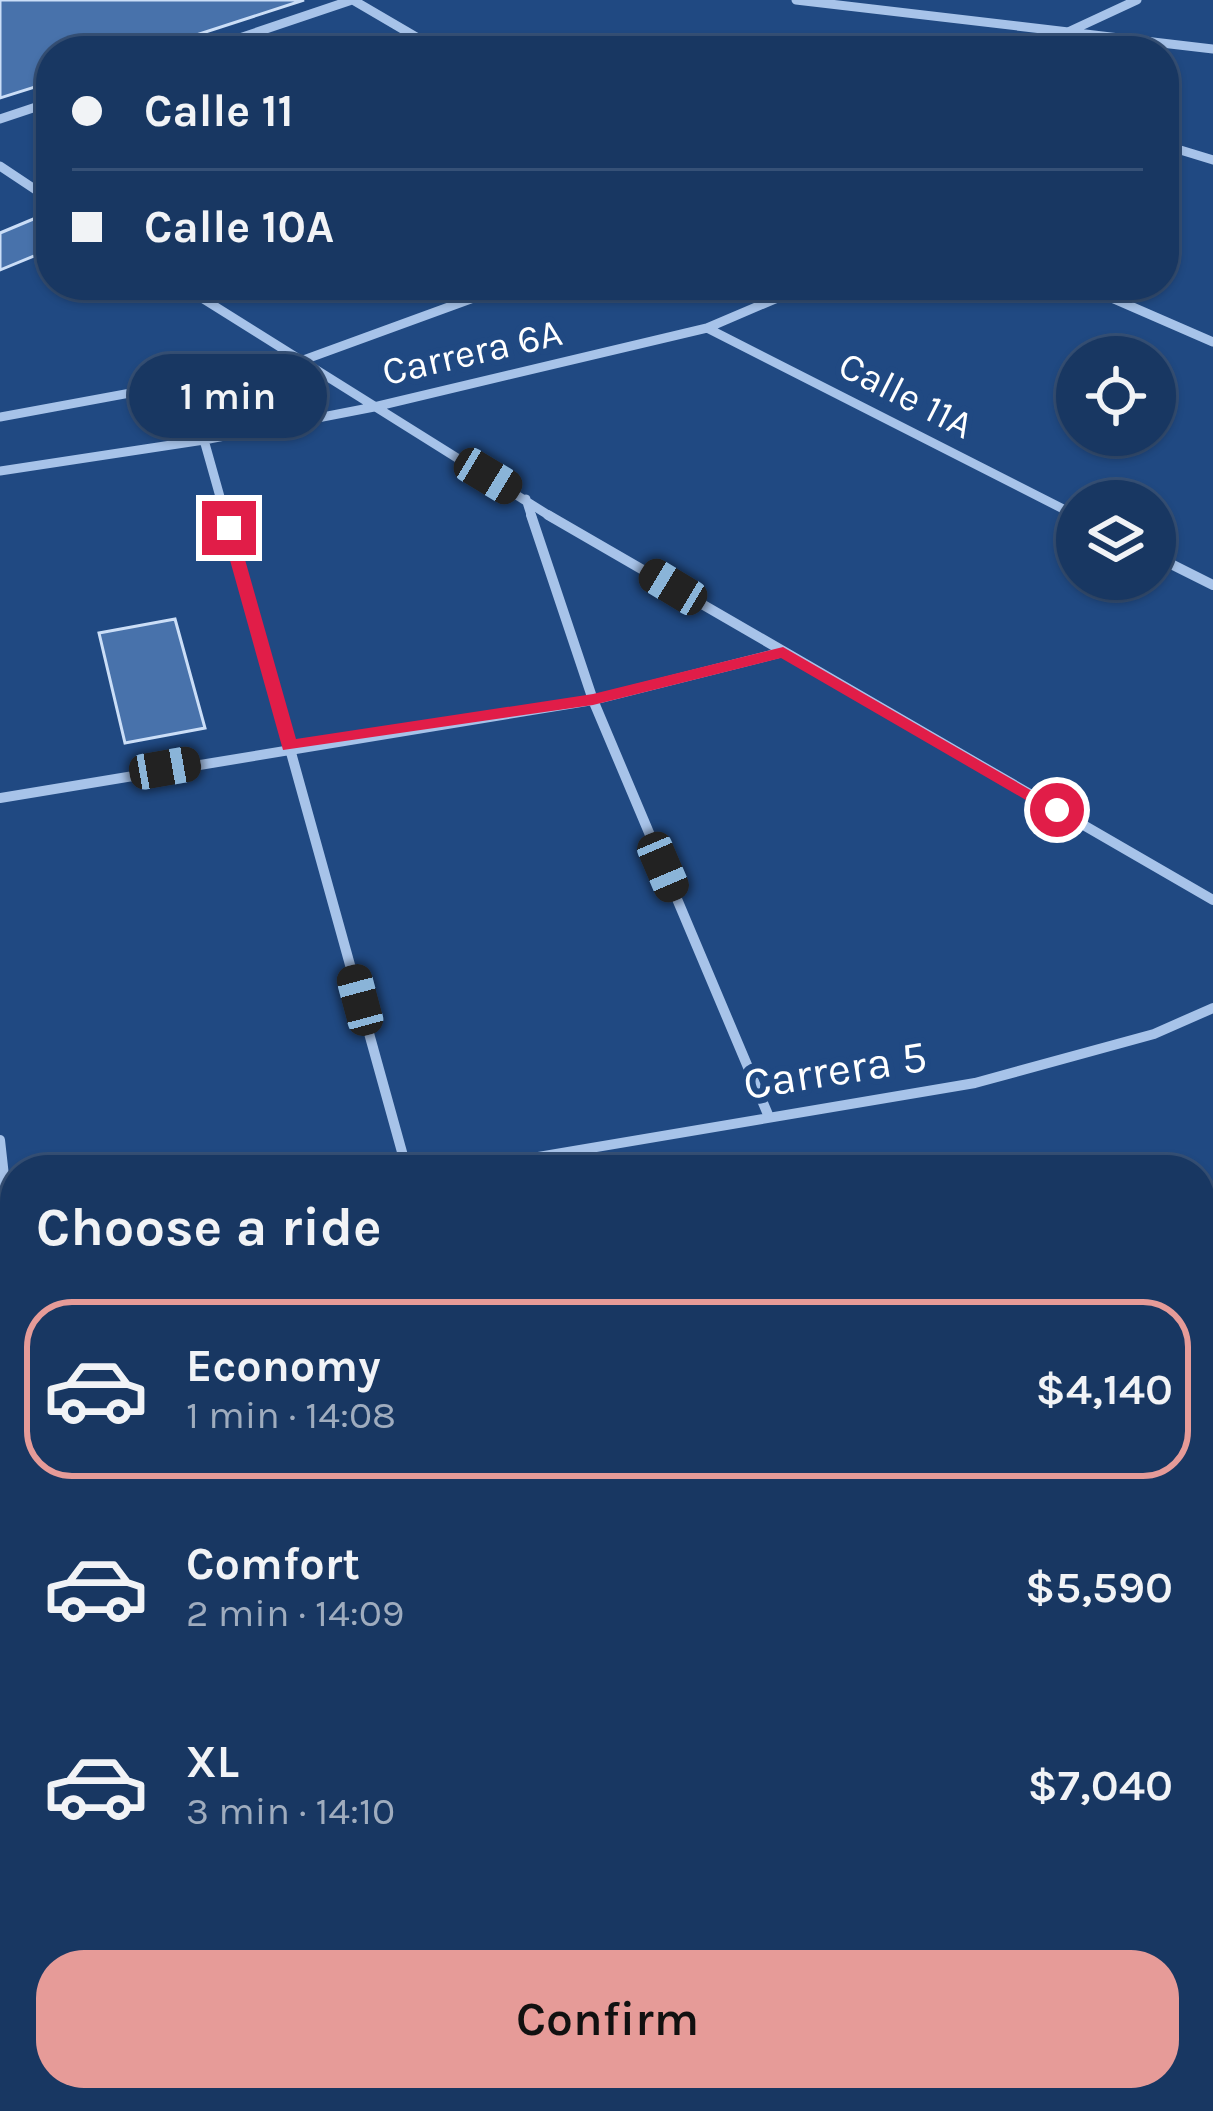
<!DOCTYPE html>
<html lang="en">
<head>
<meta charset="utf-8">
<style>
  :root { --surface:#183762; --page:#213f68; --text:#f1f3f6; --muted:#9facbe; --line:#365177; --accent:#e69b98 }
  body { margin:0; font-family:Karla,sans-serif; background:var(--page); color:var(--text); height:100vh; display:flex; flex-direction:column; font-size:45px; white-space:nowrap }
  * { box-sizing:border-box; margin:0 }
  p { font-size:39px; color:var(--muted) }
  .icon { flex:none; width:66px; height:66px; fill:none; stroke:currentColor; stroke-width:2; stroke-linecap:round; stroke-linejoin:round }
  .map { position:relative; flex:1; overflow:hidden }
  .details { position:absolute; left:0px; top:1155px; width:1215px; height:957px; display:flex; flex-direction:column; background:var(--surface); border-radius:48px 48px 0 0; box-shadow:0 3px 9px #0004,0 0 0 3px var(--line) }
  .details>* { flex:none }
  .hud { position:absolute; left:36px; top:36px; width:1143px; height:264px; border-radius:48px; box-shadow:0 3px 9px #0004,0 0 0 3px var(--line); display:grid; align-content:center; height:264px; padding:0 36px; background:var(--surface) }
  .tools { position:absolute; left:1056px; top:336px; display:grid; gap:24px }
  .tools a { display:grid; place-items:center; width:120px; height:120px; border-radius:50%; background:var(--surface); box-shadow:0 3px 9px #0004,0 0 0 3px var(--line); font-size:60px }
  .end { position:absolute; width:54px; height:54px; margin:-27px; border:15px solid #e11d48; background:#fff; box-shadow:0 0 0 6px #fff }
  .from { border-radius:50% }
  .bubble { position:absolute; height:84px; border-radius:42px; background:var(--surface); box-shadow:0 3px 9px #0004,0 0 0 3px var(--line); font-size:39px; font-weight:600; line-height:84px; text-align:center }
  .car { position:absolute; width:36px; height:72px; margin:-36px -18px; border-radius:15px; box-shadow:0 0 9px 3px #0007; background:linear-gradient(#222 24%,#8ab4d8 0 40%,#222 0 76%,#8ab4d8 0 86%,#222 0) }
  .hud b { display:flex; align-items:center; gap:42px; height:114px; font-size:45px }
  .hud b+b { border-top:3px solid var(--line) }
  .hud i { width:30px; height:30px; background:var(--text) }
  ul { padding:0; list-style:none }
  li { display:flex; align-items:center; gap:36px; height:180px; margin:0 24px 18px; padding:0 12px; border:6px solid transparent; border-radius:48px }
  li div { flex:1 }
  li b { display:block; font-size:45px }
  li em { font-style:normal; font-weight:600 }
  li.selected { border-color:var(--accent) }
  li>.icon { width:108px; height:108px; stroke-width:1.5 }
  h2 { padding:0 36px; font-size:54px; line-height:144px }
  .primary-button { display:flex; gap:24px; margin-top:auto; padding:24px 36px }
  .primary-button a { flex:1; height:138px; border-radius:48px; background:var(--accent); color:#111; font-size:48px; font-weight:600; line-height:138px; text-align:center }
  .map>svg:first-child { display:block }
  .building { fill:#4872ab; stroke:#cbdef7; stroke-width:3 }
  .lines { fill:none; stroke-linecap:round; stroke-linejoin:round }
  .service { stroke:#a7c3e9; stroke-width:10 }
  .minor-far2 { stroke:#a7c3e9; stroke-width:9 }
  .minor-far1 { stroke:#a7c3e9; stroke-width:10 }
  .minor { stroke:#a7c3e9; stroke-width:15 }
  .secondary { fill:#d2e1f7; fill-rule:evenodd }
  .route { fill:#e11d48 }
  .labels { text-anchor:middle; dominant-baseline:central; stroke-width:12; stroke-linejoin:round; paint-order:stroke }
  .far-street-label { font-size:39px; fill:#fff; stroke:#204982 }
  .street-label { font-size:45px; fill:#fff; stroke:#204982 }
</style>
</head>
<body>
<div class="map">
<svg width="1213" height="2111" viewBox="0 0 1213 2111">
  <rect width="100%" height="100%" fill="#204982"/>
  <path class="building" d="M0 0H304L147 51H51V82L0 98Z
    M50 212 51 249 0 270V233Z
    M175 619 205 728 125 743 99 633Z"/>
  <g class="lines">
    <path class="service" d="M798 2111 813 2097"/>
    <path class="minor-far2" d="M353 0 440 51
      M796 0 1213 49
      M201 51 352 0
      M1027 51 1137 0
      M0 119 51 102
      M1164 145 1213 160
      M0 166 51 200
      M181 285 553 518
      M1082 285 1213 342
      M707 328 1077 516
      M0 417 298 362 509 285
      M204 440 226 518
      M0 471 204 440 374 407 707 328 808 285
      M526 499 532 518"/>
    <path class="minor-far1" d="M225 515 407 1170
      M531 515 593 700 769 1117
      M548 515 1213 900
      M1155 556 1213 585
      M0 798 593 700 783 652
      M0 1140 7 1203
      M461 1170 975 1083 1154 1034 1213 1008"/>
    <path class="minor" d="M7 1200 15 1269
      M0 2016 12 2111
      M379 2097 381 2111"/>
    <path class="secondary" d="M15 1258V1280L0 1282V1260Z
      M0 1303 15 1305V1327L0 1325Z
      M1200 1518 1213 1521V1547L1200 1544Z
      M1200 1578 1213 1581V1607L1200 1604Z"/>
  </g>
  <path class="route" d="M229 523 236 528 296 739 593 694 783 647 1065 810 1050 814 781 658 593 705 283 750 221 528Z"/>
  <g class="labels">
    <g class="far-street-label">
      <text transform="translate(472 352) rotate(-13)">Carrera 6A</text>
      <text transform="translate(906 395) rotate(27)">Calle 11A</text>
    </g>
    <g class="street-label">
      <text transform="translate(835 1070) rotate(-9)">Carrera 5</text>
    </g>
  </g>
</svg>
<div class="tools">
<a><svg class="icon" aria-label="locate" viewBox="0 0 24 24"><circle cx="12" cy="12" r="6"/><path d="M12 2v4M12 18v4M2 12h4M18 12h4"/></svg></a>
<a><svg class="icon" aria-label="layers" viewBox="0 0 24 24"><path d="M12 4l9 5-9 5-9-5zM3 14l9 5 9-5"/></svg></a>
</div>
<i class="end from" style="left:1057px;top:810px"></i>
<i class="end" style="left:229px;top:528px"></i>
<div class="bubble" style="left:129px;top:354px;width:198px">1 min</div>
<i class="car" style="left:488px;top:476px;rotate:121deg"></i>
<i class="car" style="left:673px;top:587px;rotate:301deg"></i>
<i class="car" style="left:165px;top:768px;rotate:80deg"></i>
<i class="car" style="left:663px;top:867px;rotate:157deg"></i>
<i class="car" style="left:360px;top:1000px;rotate:345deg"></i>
<div class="hud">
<b><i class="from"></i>Calle 11</b>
<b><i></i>Calle 10A</b>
</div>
<section class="details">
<h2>Choose a ride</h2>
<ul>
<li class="selected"><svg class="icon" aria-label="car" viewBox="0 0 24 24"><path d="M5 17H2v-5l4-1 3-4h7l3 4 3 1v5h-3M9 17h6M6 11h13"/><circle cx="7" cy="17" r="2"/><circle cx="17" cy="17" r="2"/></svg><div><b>Economy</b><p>1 min · 14:08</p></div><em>$4,140</em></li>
<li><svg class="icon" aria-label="car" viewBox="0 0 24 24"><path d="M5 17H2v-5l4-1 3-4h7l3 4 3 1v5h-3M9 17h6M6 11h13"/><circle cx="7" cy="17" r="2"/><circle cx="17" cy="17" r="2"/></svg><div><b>Comfort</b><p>2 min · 14:09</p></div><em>$5,590</em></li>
<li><svg class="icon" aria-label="car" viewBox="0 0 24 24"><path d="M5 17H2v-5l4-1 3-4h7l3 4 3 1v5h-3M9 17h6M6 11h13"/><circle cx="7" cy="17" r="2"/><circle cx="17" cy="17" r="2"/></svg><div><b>XL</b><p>3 min · 14:10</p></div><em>$7,040</em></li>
</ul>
<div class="primary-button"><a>Confirm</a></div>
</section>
</div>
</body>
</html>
